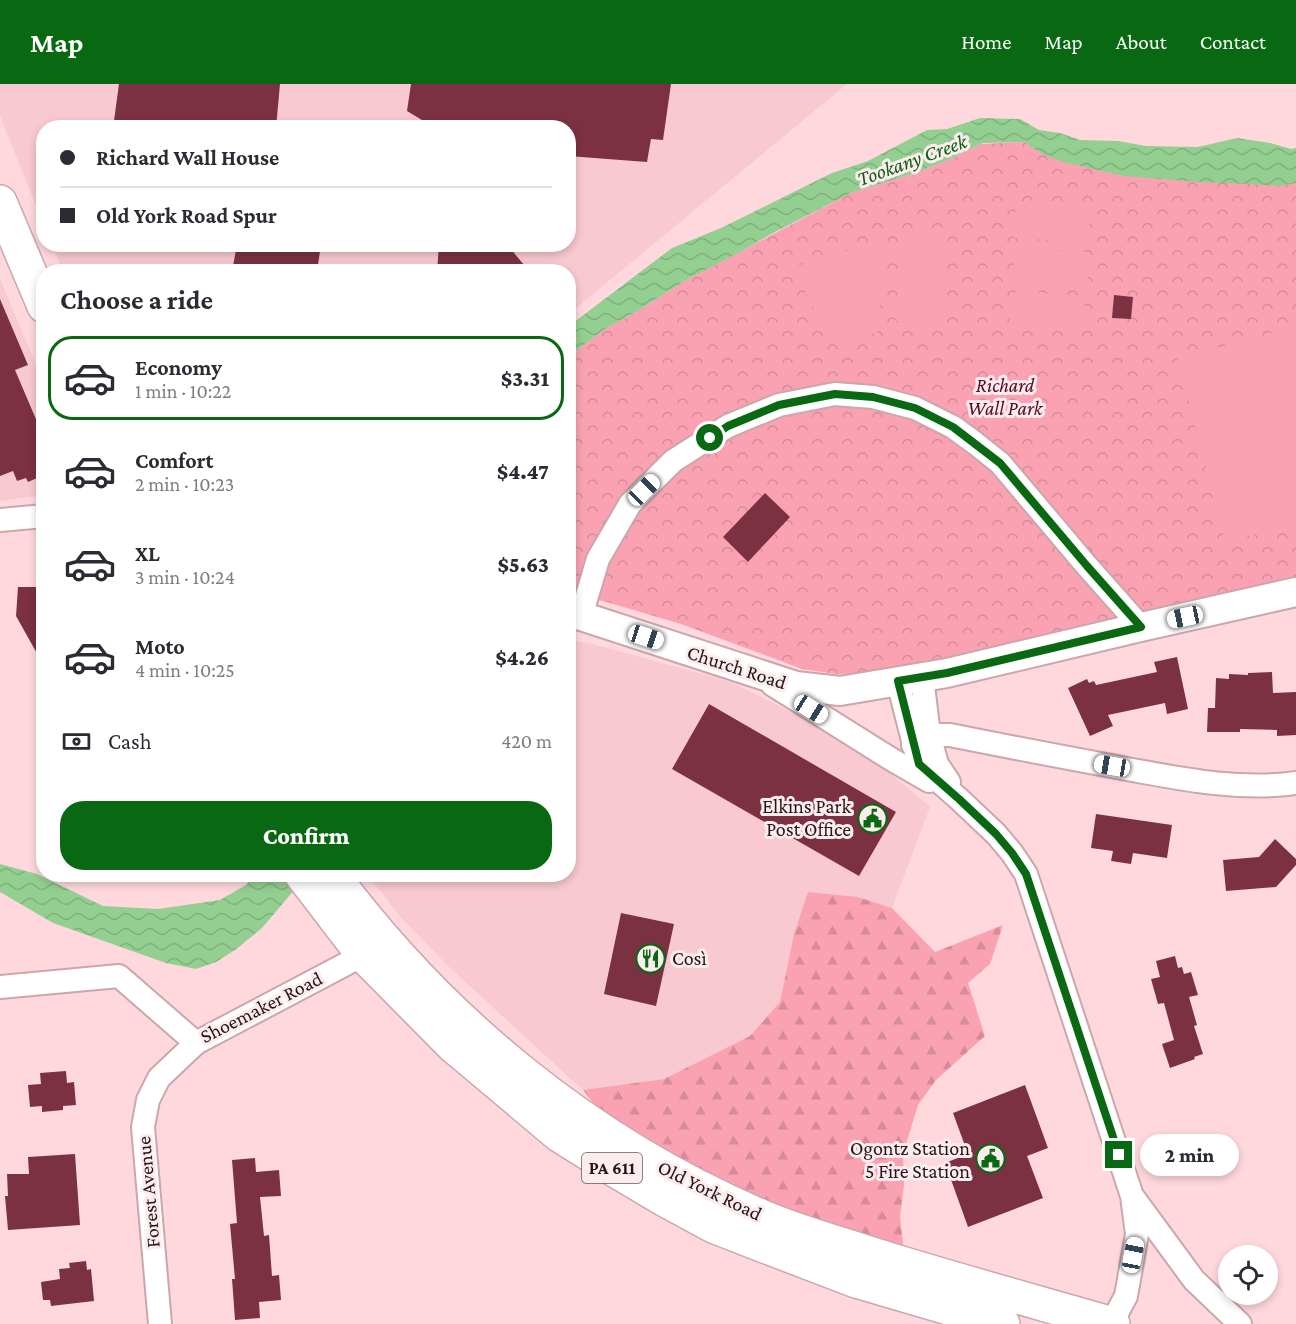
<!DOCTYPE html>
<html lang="en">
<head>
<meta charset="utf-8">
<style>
  :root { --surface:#fff; --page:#f7f7f7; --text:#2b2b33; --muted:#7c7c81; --line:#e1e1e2; --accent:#096912 }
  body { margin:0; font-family:"Crimson Pro",serif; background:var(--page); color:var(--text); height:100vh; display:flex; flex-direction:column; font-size:22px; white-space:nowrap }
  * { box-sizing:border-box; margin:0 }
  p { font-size:20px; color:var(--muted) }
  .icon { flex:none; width:33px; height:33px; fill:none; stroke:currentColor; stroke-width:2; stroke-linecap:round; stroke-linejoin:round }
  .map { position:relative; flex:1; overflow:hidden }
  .sheet { position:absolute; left:36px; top:180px; width:540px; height:618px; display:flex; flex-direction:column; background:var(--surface); border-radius:24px; box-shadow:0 3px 9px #0003 }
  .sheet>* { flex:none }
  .guide { position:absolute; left:36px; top:36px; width:540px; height:132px; border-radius:24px; box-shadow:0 3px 9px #0003; display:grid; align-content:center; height:132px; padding:0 24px; background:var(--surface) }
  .buttons { position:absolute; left:1218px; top:1161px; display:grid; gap:12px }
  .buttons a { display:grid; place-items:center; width:60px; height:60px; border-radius:50%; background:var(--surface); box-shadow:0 3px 9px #0003; font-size:30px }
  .end { position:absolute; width:27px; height:27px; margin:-14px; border:8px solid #096912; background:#fff; box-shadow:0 0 0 3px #fff }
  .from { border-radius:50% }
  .bubble { position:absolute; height:42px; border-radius:21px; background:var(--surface); box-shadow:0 3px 9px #0003; font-size:20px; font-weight:800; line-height:42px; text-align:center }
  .car { position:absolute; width:18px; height:36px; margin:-18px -9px; border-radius:8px; box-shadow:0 0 4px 2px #0007; background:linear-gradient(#fff 24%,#345 0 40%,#fff 0 76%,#345 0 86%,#fff 0) }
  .guide b { display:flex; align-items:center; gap:21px; height:57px; font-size:22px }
  .guide b+b { border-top:2px solid var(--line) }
  .guide i { width:15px; height:15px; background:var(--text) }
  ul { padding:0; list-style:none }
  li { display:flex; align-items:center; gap:18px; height:84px; margin:0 12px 9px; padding:0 12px; border:3px solid transparent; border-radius:24px }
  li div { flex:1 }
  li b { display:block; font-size:22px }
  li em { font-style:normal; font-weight:800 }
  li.selected { border-color:var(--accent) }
  li>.icon { width:54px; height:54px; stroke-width:1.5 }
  h2 { padding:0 24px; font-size:27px; line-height:72px }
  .pay { display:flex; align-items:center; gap:15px; height:66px; padding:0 24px; font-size:22px }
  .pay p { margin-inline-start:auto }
  .action { display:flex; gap:12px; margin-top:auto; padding:12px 24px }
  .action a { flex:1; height:69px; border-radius:24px; background:var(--accent); color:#fff; font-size:24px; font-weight:800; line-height:69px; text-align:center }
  header { display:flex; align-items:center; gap:36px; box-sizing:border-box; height:84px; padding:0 30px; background:var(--accent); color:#fff }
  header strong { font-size:28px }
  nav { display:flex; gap:33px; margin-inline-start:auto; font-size:21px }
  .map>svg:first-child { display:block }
  .built { fill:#f8c9d0 }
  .forest { fill:url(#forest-firs) }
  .park { fill:url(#park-crowns) }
  .garden { fill:#faa2b2 }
  .water { fill:url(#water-waves) }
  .building { fill:#7c3143 }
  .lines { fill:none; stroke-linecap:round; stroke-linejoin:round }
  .minor-casing { stroke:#cba6ab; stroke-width:26 }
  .major-casing { stroke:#cba6ab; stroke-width:32 }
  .highway-casing { stroke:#cba6ab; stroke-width:36 }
  .minor { stroke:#fff; stroke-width:22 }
  .major { stroke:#fff; stroke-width:28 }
  .highway { stroke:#fff; stroke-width:33 }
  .route { stroke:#096912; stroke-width:8 }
  .labels { text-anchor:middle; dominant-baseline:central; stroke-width:6; stroke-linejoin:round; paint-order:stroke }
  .shield { fill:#fcecee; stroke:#655658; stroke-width:1.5 }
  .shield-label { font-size:18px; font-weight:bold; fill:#241618 }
  .park-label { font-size:20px; font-style:italic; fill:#570a23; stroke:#fcecee }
  .street-label { font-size:20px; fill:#241618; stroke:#fcecee }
  .poi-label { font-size:20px; fill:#241618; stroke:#fcecee; text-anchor:end }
  .water-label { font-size:21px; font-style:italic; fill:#07600f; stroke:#fcecee }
</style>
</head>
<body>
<header>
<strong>Map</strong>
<nav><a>Home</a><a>Map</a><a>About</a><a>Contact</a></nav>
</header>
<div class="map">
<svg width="1296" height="1240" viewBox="0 0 1296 1240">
  <defs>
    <pattern id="forest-firs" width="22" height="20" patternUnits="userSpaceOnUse" patternTransform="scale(1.5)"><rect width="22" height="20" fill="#faa2b2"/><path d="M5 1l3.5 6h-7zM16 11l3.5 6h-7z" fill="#d68b98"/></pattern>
    <pattern id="park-crowns" width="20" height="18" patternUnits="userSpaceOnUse" patternTransform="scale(1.5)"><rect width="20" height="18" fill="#faa2b2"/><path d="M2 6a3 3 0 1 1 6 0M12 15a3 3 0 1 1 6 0" fill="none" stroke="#d68b98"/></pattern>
    <pattern id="water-waves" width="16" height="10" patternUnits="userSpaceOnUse" patternTransform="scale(1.5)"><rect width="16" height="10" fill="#93cf91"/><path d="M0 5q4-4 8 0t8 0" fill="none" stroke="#7fb17c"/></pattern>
  </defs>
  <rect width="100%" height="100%" fill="#ffd8dd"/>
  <path class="built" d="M0 0H847L569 230 568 188 63 187 52 161 568 160V44H44L43 139 0 32Z
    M0 195 44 299 43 411 0 417Z
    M569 556 589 559 731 598 856 660 930 723 892 824 858 813 794 850 780 918 750 952 664 995 583 1006 449 883 398 830 368 791 568 790Z"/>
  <path class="forest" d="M808 808 858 813 892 824 935 868 1003 841 990 880 968 899 985 952 936 996 918 1021 903 1070 904 1101 900 1133 904 1168 804 1134 690 1080 604 1033 583 1006 664 995 750 952 780 918 794 850Z"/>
  <path class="park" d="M1025 58 1042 70 1296 88V495L1068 545 911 584 869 590H836L802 585 681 540 603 517 569 510 568 277 576 267 605 245 636 228 688 195 851 109 918 88 950 75 981 60Z"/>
  <path class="garden" d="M1016 120 1090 124 1088 158 1014 154Z
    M901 149 948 152 943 239 896 237Z
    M888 154 877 249 830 257 793 183Z
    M1015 164 1089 168 1087 202 1013 198Z
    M1012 208 1085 212 1083 247 1009 242Z
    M1296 243V440L1225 458 1178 274Z"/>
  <path class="water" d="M980 34 1020 35 1039 46 1060 49 1080 56 1118 57 1146 62 1198 63 1237 54 1270 59 1291 65 1296 64V99L1281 102 1248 100 1198 98 1124 92 1063 78 1042 70 1024 58 983 59 950 75 918 88 851 109 775 148 736 170 688 195 636 228 605 245 576 267 569 277V242L672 164 721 144 832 89 868 77 927 46 947 45Z
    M0 780 37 790 103 822 158 825 220 816 246 801 255 791H307L262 844 235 866 216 878 196 885 166 879 53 839 0 808Z"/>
  <path class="building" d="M119 0H280L276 44H113Z
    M411 0H671L663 56 651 55 647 78 568 72V44H428L422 36 407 27Z
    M237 160H321L317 188H232Z
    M439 160H473L509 163 530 188H437Z
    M1114 211 1133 213 1131 235 1112 234Z
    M0 215 28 281 15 286 44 354V391L28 398 26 394 17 397 13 387 0 392Z
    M765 409 790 433 748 478 723 453Z
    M18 503H44V582L16 532Z
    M1177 573 1188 625 1167 630 1165 619 1108 631 1113 642 1090 652 1068 604 1087 595 1089 599 1094 597 1096 601 1157 588 1154 578Z
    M1272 588 1273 609 1296 608V651L1277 652V646L1240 645V648H1207L1208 624H1215L1216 594 1229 595V590L1248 591V589Z
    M709 620 896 728 859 792 672 685Z
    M1096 730 1172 741 1167 774 1133 769 1131 780 1111 777 1113 767 1091 764Z
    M1275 755 1296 775V781L1276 803 1226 807 1223 776 1259 773Z
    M621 829 674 840 656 922 604 910Z
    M1175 872 1178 884 1182 883 1184 890 1191 888 1198 911 1189 913 1197 941 1194 942 1203 970 1194 973 1195 975 1170 984 1162 960 1174 956 1164 919 1158 920 1151 895 1160 893 1156 877Z
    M66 987 67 999 74 998 76 1021 63 1022V1026L42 1028V1022L30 1023 28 1001 41 1000 40 989Z
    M1025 1001 1048 1064 1027 1072 1043 1114 968 1143 945 1079 968 1070 953 1029Z
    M75 1070 80 1141 8 1146 5 1112H8L7 1090H29L28 1073Z
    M255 1074 256 1088 279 1086 281 1112 260 1113 264 1152 269 1151 272 1192 279 1191 281 1216 259 1218 260 1234 235 1236 232 1195H235L230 1140 237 1139 232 1076Z
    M86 1177 87 1186 91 1185 94 1217 51 1222 50 1216H43L41 1198 60 1195 59 1185 70 1184 69 1179Z"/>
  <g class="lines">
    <defs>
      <path id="minor" d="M0 436 44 432
        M581 532 598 475 630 420 673 377 728 342 779 321 835 310 873 313 915 324 953 343 975 359 1000 379 1087 482 1141 543
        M922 593 929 651 937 680 949 698
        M898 598 919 680 959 715 996 750 1012 769 1026 790 1132 1112 1137 1150 1126 1212 1111 1240
        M773 601 891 675 929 697
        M913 661 923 651H950C1009 663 1068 674 1127 685 1182 695 1240 707 1296 699
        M0 903 119 892 196 959 363 871
        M1133 1113 1194 1196 1240 1240
        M160 1240 143 1043 148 1016 159 994 196 959"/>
      <path id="major" d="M568 530 581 532 796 602 840 607 947 589 1141 543 1296 508"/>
      <path id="highway" d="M0 118 44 222
        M301 790 363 871 452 961 559 1051 613 1085 665 1116 713 1142 767 1163 856 1197 1003 1240
        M332 790C443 939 591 1060 763 1133 798 1148 836 1158 872 1170 952 1195 1033 1217 1113 1240"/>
    </defs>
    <use href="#minor" class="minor-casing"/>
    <use href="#major" class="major-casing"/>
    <use href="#highway" class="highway-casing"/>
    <use href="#minor" class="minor"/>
    <use href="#major" class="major"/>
    <use href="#highway" class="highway"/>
  </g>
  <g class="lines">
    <path class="route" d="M710 354 728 342 779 321 835 310 873 313 915 324 953 343 1000 379 1087 482 1141 543 947 589 898 597 919 680 959 715 996 750 1012 769 1026 790 1119 1071"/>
  </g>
  <defs>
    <symbol id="civic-ring" viewBox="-11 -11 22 22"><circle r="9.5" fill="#fcecee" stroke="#096912" stroke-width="1.5"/><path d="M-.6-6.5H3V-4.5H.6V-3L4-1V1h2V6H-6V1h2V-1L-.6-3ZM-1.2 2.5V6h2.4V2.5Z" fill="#096912"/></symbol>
    <symbol id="restaurant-ring" viewBox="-11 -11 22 22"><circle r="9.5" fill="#fcecee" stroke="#096912" stroke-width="1.5"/><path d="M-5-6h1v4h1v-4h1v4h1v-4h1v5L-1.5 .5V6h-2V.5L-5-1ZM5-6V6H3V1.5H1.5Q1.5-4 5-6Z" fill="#096912"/></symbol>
  </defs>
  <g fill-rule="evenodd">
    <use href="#civic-ring" x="856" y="718" width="33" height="33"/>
    <use href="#restaurant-ring" x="634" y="858" width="33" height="33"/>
    <use href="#civic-ring" x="974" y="1058" width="33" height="33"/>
  </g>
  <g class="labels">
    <rect class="shield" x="582" y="1069" width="60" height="30" rx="4.5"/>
    <g class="shield-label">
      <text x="612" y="1084">PA 611</text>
    </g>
    <g class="park-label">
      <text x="1005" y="301">Richard<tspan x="1005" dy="23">Wall Park</tspan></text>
    </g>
    <g class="street-label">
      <text transform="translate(737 583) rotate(18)">Church Road</text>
      <text transform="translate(261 923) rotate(-27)">Shoemaker Road</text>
      <text transform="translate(710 1106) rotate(26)">Old York Road</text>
      <text transform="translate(148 1108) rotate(-95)">Forest Avenue</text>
    </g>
    <g class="poi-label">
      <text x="851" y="722">Elkins Park<tspan x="851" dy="23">Post Office</tspan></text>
      <text x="672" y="874" text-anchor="start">Così</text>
      <text x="970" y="1064">Ogontz Station<tspan x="970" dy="23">5 Fire Station</tspan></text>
    </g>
    <g class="water-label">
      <text transform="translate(912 76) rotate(-20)">Tookany Creek</text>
    </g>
  </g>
</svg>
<div class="buttons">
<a><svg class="icon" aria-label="locate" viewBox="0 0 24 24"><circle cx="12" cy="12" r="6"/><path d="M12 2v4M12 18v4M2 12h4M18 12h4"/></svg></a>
</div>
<i class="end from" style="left:710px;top:354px"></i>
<i class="end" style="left:1119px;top:1071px"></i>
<div class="bubble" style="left:1140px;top:1050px;width:99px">2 min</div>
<i class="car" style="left:644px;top:406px;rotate:45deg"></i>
<i class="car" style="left:1185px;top:533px;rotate:258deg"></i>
<i class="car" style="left:646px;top:553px;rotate:108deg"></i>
<i class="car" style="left:811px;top:625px;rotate:122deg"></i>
<i class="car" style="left:1112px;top:682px;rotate:280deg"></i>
<i class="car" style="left:1133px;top:1171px;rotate:11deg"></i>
<div class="guide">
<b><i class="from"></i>Richard Wall House</b>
<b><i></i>Old York Road Spur</b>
</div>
<section class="sheet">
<h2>Choose a ride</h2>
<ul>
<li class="selected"><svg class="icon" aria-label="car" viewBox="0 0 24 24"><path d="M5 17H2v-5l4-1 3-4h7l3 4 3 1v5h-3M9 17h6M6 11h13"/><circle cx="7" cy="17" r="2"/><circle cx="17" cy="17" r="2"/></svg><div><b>Economy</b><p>1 min · 10:22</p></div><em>$3.31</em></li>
<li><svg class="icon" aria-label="car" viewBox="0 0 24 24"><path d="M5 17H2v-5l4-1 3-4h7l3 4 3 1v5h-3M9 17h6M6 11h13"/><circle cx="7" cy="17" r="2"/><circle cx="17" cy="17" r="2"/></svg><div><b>Comfort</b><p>2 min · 10:23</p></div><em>$4.47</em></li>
<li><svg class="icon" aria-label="car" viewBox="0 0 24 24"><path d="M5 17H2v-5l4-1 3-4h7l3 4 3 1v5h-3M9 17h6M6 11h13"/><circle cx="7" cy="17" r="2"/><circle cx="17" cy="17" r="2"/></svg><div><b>XL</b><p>3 min · 10:24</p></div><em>$5.63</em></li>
<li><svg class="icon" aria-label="car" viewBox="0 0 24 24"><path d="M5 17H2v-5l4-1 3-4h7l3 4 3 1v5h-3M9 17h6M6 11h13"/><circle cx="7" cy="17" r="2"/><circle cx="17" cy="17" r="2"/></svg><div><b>Moto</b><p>4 min · 10:25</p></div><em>$4.26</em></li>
</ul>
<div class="pay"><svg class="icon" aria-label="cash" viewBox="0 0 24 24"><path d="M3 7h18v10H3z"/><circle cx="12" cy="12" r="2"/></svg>Cash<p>420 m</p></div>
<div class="action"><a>Confirm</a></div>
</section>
</div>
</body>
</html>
